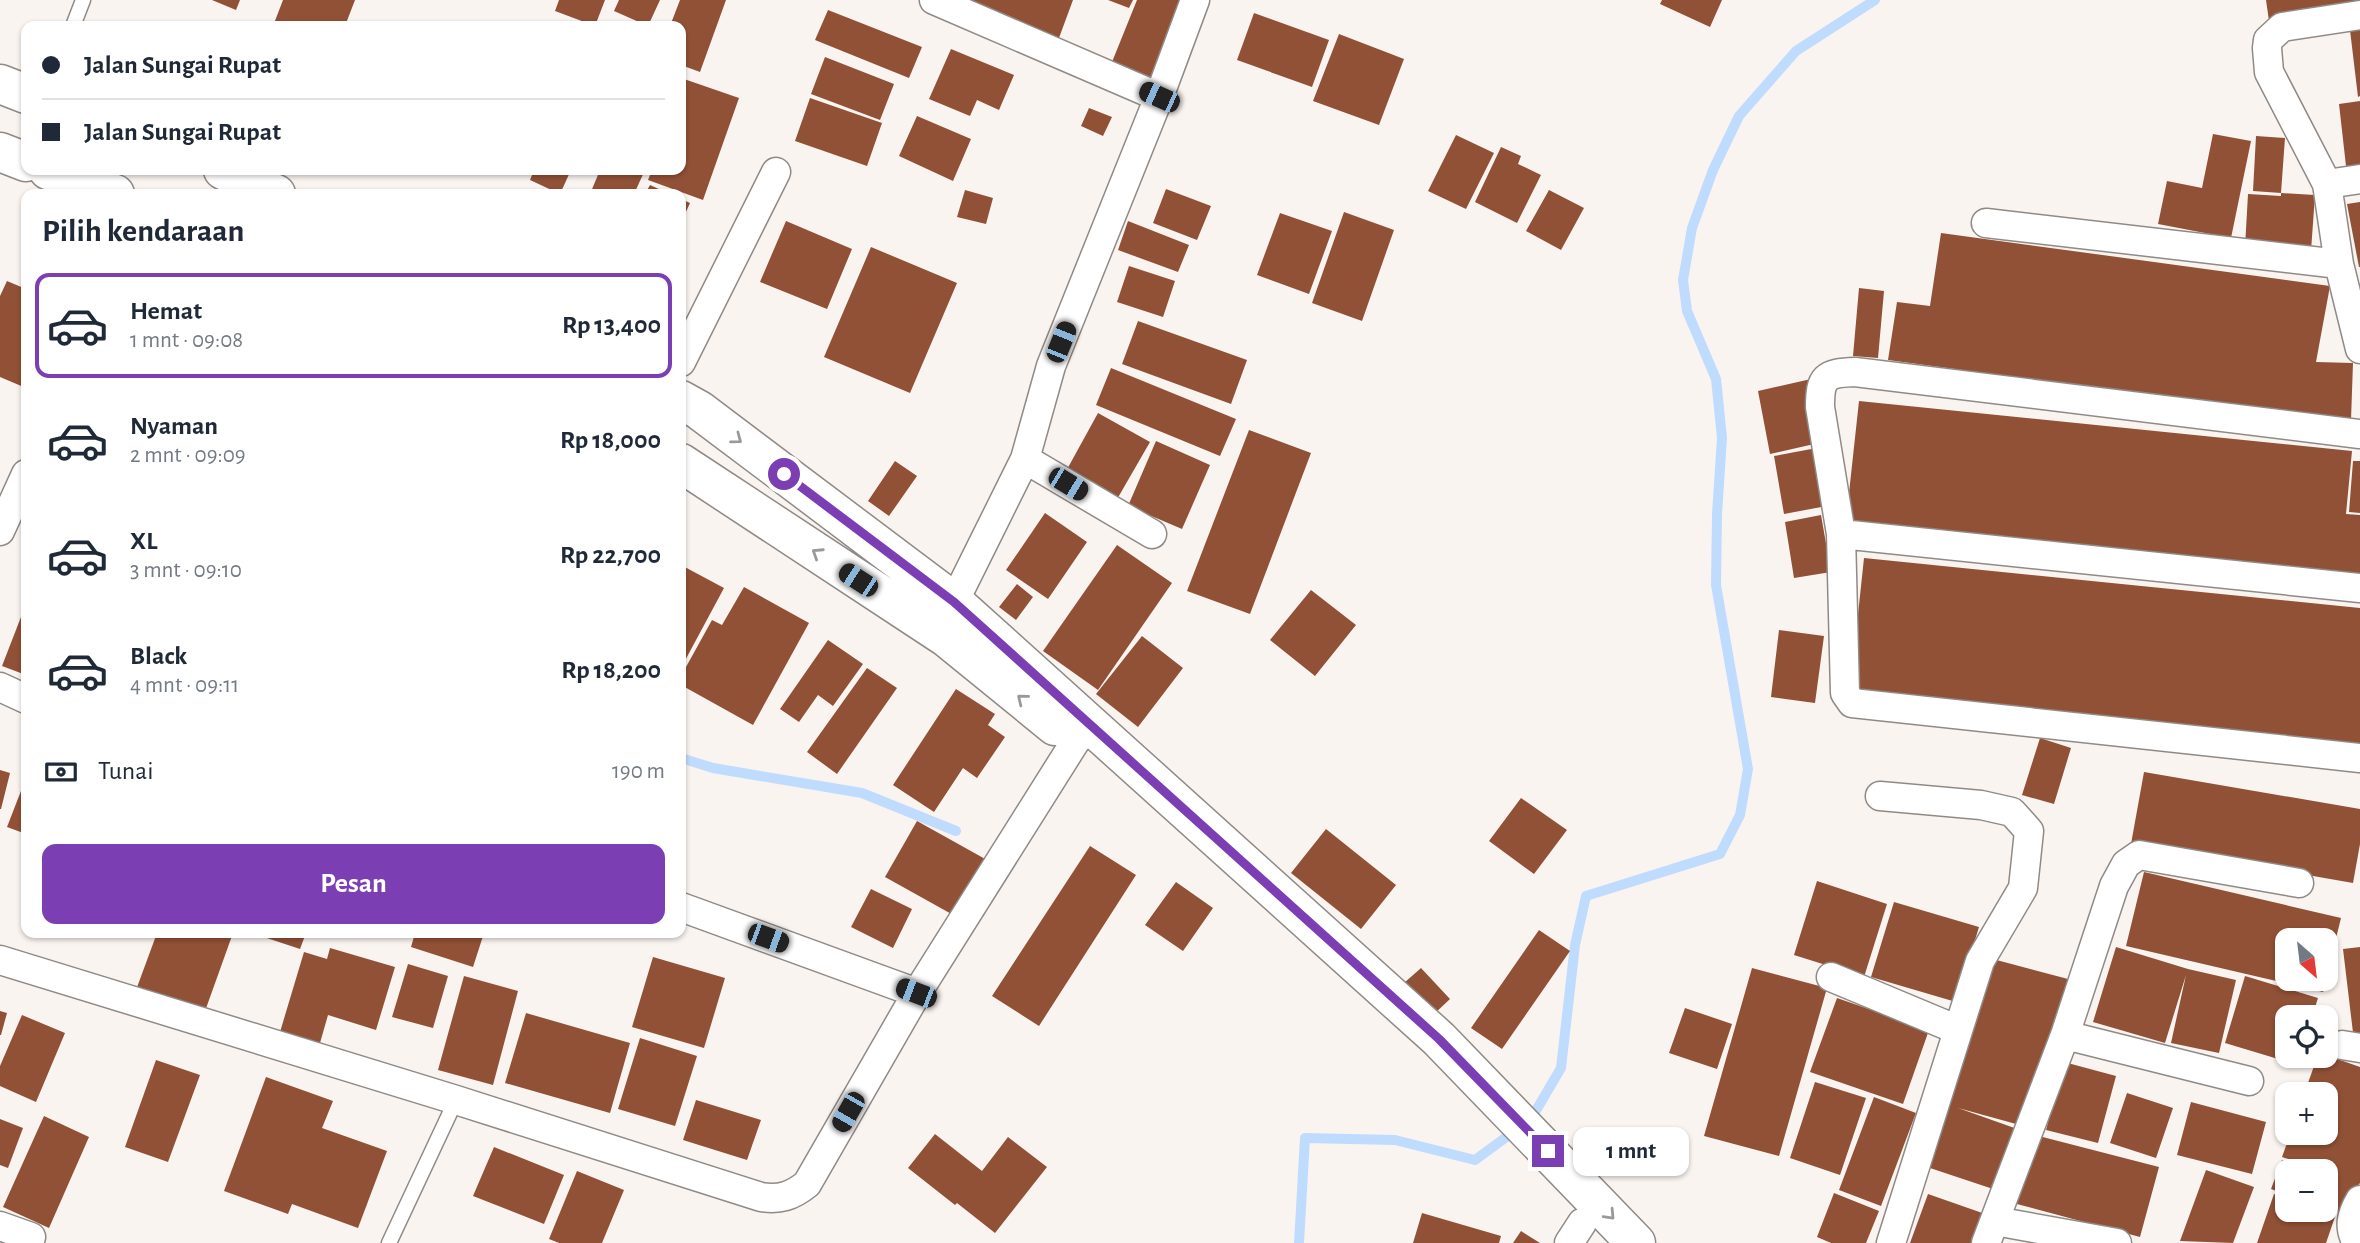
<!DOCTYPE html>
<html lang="id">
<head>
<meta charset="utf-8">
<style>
  :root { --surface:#fff; --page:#f6f6f7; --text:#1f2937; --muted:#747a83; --line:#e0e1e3; --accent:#7b3eb3 }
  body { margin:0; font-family:"Alegreya Sans",sans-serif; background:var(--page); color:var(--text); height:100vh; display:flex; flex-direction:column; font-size:26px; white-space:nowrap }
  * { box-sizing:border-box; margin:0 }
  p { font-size:23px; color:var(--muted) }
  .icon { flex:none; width:38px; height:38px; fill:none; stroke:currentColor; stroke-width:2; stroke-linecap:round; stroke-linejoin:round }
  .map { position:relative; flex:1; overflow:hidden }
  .drawer { position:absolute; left:21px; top:189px; width:665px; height:749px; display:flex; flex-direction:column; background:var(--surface); border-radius:14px; box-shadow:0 2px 5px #0004 }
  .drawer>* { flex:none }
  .guide { position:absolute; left:21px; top:21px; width:665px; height:154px; border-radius:14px; box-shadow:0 2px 5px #0004; display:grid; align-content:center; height:154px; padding:0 21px; background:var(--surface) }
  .needle { width:46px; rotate:152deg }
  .controls { position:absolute; left:2275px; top:928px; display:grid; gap:14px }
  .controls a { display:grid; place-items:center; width:63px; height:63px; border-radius:14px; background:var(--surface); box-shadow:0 2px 5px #0004; font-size:35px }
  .end { position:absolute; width:32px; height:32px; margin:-16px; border:9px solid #7b3eb3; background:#fff; box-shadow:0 0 0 4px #fff }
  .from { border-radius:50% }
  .bubble { position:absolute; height:49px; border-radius:14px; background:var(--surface); box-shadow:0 2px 5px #0004; font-size:23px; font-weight:700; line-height:49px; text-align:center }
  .car { position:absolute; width:21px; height:42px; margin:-21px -10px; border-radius:9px; box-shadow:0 0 5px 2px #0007; background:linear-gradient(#222 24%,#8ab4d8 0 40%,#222 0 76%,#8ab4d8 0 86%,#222 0) }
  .guide b { display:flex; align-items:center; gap:24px; height:66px; font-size:26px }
  .guide b+b { border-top:2px solid var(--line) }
  .guide i { width:18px; height:18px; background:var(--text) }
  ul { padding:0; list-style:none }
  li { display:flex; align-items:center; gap:21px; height:105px; margin:0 14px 10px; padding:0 7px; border:4px solid transparent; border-radius:14px }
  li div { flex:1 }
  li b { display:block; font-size:26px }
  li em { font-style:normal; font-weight:700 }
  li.on { border-color:var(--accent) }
  li>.icon { width:63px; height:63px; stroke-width:1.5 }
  h2 { padding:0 21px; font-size:32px; line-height:84px }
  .pay { display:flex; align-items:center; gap:18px; height:77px; padding:0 21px; font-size:26px }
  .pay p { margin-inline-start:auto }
  .primary-button { display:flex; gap:14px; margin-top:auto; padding:14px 21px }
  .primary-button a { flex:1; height:80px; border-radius:14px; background:var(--accent); color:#fff; font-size:28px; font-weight:700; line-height:80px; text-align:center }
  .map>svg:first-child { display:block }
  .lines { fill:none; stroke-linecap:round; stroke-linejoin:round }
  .stream { stroke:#bfdcfe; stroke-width:10 }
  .building { fill:#915137 }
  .lane-casing { stroke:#908a87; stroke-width:17 }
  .street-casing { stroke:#908a87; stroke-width:31 }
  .primary-casing { stroke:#908a87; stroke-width:41 }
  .lane { stroke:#fff; stroke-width:14 }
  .street { stroke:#fff; stroke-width:28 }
  .primary { stroke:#fff; stroke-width:38 }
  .oneway { stroke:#9a9998 }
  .route { stroke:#7b3eb3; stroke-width:9 }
</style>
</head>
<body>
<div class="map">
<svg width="2360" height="1243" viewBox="0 0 2360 1243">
  <rect width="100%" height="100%" fill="#faf4f0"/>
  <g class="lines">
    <path class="stream" d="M681 758 713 768 862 793 956 831
      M1299 1243 1305 1138 1395 1140 1475 1160 1531 1119 1561 1068 1575 945 1586 896 1720 854 1740 815 1748 769 1716 585 1717 514 1722 438 1716 379 1687 311 1683 280 1692 228 1713 170 1739 116 1796 51 1875 0"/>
  </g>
  <path class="building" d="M212 0H240L236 10Z
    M283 0H355L345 26H273Z
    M559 0H605L595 26 555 11Z
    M619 0H660L648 26 614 11Z
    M680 0H726L700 72 681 65V26H670Z
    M959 0H1073L1056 46Z
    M1108 0H1133L1129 8Z
    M1137 0H1191L1159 80 1112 62Z
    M1662 0H1722L1710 27 1660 4Z
    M2266 0H2360V7L2269 21Z
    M828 10 922 47 909 78 815 40Z
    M1254 13 1329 40 1312 87 1237 60Z
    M2360 28V96L2358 97 2350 30Z
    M1339 34 1404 59 1379 125 1313 101Z
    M951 49 1014 75 999 110 977 100 970 116 929 99Z
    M825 57 894 84 880 120 811 94Z
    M684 79 739 98 703 200 648 180 652 170H681V88Z
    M810 98 882 123 867 166 795 141Z
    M2360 101V165L2346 166 2339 104Z
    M1089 108 1112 117 1103 136 1081 126Z
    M917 116 971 139 953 181 899 156Z
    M2213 134 2251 141 2231 238 2158 224 2167 181 2202 188Z
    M1456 135 1494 153 1466 209 1428 191Z
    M2256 136 2285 138 2281 193 2253 191Z
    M1501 147 1521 156 1518 164 1541 175 1517 223 1475 202Z
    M534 170H571L560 194 530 180Z
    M600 170H645L634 194H590Z
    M650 185 670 194H645Z
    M1166 189 1211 206 1197 240 1153 223Z
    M965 190 993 198 986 224 957 217Z
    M1549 190 1584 208 1561 250 1526 231Z
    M2281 193 2315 195 2311 251 2245 247 2248 194 2281 196Z
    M681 199 690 203 681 223Z
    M2360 202V267H2359L2347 204Z
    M1344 212 1394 230 1362 321 1312 303Z
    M1280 213 1332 231 1309 294 1257 275Z
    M786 221 852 249 827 309 760 282Z
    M1128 221 1189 245 1178 272 1118 250Z
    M1941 233 2330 286 2316 362 2353 363 2351 420 2243 408 1888 360 1897 302 1930 306Z
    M871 247 957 283 910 393 824 357Z
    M1129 266 1175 281 1163 317 1117 302Z
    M7 281 26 289V388L0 377V296Z
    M1859 288 1884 291 1878 358 1853 356Z
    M1138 321 1247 360 1231 404 1122 364Z
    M1111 368 1236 419 1220 456 1096 405Z
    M1811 379 1823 442 1770 454 1758 391Z
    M1859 401 2352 451 2346 514 2360 515V582L1845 530Z
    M1098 413 1150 442 1116 501 1065 473Z
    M1249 430 1311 453 1250 614 1187 591Z
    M1156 441 1210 465 1182 529 1128 506Z
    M1822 447 1832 505 1784 514 1774 456Z
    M895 461 917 476 889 516 868 501Z
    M2353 461H2360V513L2349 512Z
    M1045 513 1087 542 1048 599 1006 570Z
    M1821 515 1831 572 1794 578 1785 522Z
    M1117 545 1172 583 1098 690 1043 651Z
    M1864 558 2360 608V750L1849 699Z
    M681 565 724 588 681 668Z
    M1017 584 1033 597 1016 620 999 607Z
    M744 587 809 623 753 725 681 685V676L712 620 722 625Z
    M1311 590 1356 625 1315 676 1270 640Z
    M26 604V675L2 666Z
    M1779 630 1824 636 1815 703 1771 697Z
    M1142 636 1183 668 1138 727 1096 694Z
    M828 640 863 664 833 706 818 695 799 722 780 709Z
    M867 668 897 688 837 774 807 752Z
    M956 689 995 714 988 725 1005 737 977 778 963 768 934 812 893 785Z
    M2040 738 2071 748 2054 804 2022 795Z
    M0 770 10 773 1 809H0Z
    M2144 772 2360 809V844L2353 883 2131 844Z
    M26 778V834L7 827Z
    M1521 798 1567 830 1534 874 1489 841Z
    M917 821 987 860 955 916 885 877Z
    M1326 829 1396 885 1361 929 1291 873Z
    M1090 846 1136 875 1039 1026 992 996Z
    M2144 872 2341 918 2327 975 2326 940H2287V978H2326L2323 992 2126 946Z
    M1817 881 1887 904 1864 977 1794 955Z
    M1176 882 1213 908 1183 951 1145 925Z
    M871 889 912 909 893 948 851 927Z
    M1894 902 1979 927 1956 1002 1871 977Z
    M1539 930 1570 951 1502 1049 1471 1028Z
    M157 933H233L204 1014 136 990Z
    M252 933H306L300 949Z
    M415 933H484L473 967 411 947Z
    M2116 947 2188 969 2236 980 2219 1053 2171 1043 2186 975 2165 1043 2093 1022Z
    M2360 947V1040L2354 1041 2343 949Z
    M330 948 395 967 376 1030 328 1015 320 1043 280 1032 304 952 327 959Z
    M653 957 725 978 704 1048 632 1027Z
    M1989 958 2068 979 2027 1127 1958 1108 2023 1131 2002 1192 1927 1167Z
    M408 964 448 976 433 1028 392 1017Z
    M1421 968 1450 999 1433 1015 1404 983Z
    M1752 968 1827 988 1779 1156 1704 1136Z
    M464 976 518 991 493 1085 438 1070Z
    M2245 976 2318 998 2312 1017H2287V1055H2301L2298 1065 2225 1043Z
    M1837 998 1929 1030 1903 1104 1810 1072Z
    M1685 1008 1732 1024 1717 1069 1669 1053Z
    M0 1011 7 1013 1 1035H0Z
    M526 1013 630 1043 610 1113 505 1083Z
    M22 1015 65 1033 36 1102 0 1086V1066Z
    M640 1038 697 1056 675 1126 618 1109Z
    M2318 1055H2326L2360 1067V1183L2336 1214 2326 1243H2257L2274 1194 2287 1198V1209H2326V1182L2329 1174 2326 1171 2282 1157 2291 1132H2326V1094H2304Z
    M156 1060 200 1075 168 1162 125 1147Z
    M2064 1062 2116 1076 2098 1143 2046 1130Z
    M266 1077 333 1101 322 1128 387 1151 358 1228 292 1204 288 1214 224 1191Z
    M1815 1082 1866 1098 1840 1175 1790 1158Z
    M2127 1093 2173 1108 2156 1158 2110 1143Z
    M1874 1097 1916 1113 1881 1206 1839 1190Z
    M696 1100 761 1120 747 1160 683 1140Z
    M2191 1102 2266 1122 2252 1174 2177 1155Z
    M44 1116 89 1137 49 1228 3 1207Z
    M0 1119 23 1128 8 1168 0 1165Z
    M935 1134 982 1171 1008 1137 1047 1167 995 1233 957 1203 955 1205 908 1168Z
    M2031 1134 2159 1167 2140 1237 2013 1203Z
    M494 1147 564 1175 544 1224 473 1196Z
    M2282 1160 2311 1170 2287 1171V1195L2271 1189Z
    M2206 1170 2254 1187 2233 1243 2180 1241Z
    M577 1171 624 1190 602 1243H559L549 1239Z
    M1834 1193 1879 1211 1866 1243H1831L1817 1237Z
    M1928 1194 1988 1215 1977 1243H1910Z
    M1422 1213 1501 1236 1499 1243H1413Z
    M1521 1231 1540 1243H1513Z"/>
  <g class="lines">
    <defs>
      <path id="lane" d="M73 26 83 0
        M389 1243 456 1100"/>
      <path id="street" d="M934 0 1159 97
        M2360 15 2282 27 2268 40 2267 48 2269 72 2327 184 2339 264 2360 349
        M2327 184 2360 179
        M1986 223 2339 264
        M681 362 776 172
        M2360 434 1855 372C1825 373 1820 377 1820 407L1841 534 1845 693 1852 703 2360 758
        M1025 459 1152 534
        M0 531 26 474
        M1841 534 2360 588
        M950 621 954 602 1025 459 1051 366 1159 97 1195 0
        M0 687 26 699
        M1880 796 1981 805 2012 812 2029 831 2023 888 1980 961 1891 1243
        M681 907 917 993
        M0 960 456 1100 761 1197C780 1200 792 1196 807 1184L917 993 1075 742 1090 724
        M1831 977 1958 1030
        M2065 1035 2249 1081
        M2342 1045 2360 1048
        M1995 1221 2117 1243
        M0 1226 31 1237
        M1569 1243 1582 1223
        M1986 1243 2065 1035 2114 886 2126 864 2139 855 2299 883
        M2357 1243C2348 1227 2351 1215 2360 1200"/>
      <path id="primary" d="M0 84 26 94
        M0 152 26 162
        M48 170 115 194
        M223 170 276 194
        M681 400 699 410 954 602 1439 1039 1636 1243
        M681 463 947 638 1055 726"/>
    </defs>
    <use href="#lane" class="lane-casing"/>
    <use href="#street" class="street-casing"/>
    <use href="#primary" class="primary-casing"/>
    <use href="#lane" class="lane"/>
    <use href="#street" class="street"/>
    <use href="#primary" class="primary"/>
  </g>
  <defs><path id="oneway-chevron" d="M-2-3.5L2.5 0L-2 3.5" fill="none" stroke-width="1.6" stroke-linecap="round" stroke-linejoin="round" transform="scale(1.75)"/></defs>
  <g class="oneway">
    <use href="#oneway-chevron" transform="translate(737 439) rotate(37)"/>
    <use href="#oneway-chevron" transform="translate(817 553) rotate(-147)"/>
    <use href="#oneway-chevron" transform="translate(1022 699) rotate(-141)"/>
    <use href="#oneway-chevron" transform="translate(1610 1215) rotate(47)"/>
  </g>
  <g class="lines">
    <path class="route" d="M784 474 954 602 1439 1039 1548 1151"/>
  </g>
</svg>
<div class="controls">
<a><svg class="needle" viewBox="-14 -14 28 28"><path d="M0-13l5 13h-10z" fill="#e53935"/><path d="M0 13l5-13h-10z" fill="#747a83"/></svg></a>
<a><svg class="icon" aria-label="locate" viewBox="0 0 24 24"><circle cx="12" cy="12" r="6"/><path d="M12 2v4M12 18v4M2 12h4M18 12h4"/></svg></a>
<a>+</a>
<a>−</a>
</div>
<i class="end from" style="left:784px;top:474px"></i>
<i class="end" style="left:1548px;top:1151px"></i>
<div class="bubble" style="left:1573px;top:1127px;width:116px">1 mnt</div>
<i class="car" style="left:1159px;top:97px;rotate:294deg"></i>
<i class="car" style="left:1061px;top:342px;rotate:22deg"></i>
<i class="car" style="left:1068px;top:484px;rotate:121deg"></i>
<i class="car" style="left:858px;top:580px;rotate:303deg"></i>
<i class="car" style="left:768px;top:938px;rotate:110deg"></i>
<i class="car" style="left:916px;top:993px;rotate:291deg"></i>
<i class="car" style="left:848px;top:1112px;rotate:210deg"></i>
<div class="guide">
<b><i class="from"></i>Jalan Sungai Rupat</b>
<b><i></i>Jalan Sungai Rupat</b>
</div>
<section class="drawer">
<h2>Pilih kendaraan</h2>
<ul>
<li class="on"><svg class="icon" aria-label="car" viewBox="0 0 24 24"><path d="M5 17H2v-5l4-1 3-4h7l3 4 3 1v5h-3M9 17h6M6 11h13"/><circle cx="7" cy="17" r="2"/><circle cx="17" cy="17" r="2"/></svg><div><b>Hemat</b><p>1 mnt · 09:08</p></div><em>Rp 13,400</em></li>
<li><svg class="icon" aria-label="car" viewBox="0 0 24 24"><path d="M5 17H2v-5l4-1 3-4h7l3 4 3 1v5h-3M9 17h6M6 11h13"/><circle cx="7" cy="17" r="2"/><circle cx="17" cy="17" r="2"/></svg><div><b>Nyaman</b><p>2 mnt · 09:09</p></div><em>Rp 18,000</em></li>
<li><svg class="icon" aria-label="car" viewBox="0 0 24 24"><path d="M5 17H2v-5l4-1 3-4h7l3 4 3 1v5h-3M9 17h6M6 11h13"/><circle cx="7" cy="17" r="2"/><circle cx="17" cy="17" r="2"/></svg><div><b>XL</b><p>3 mnt · 09:10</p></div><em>Rp 22,700</em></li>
<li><svg class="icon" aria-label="car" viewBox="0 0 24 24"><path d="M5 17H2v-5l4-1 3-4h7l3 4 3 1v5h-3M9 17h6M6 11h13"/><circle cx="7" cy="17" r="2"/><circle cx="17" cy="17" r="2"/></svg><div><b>Black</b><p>4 mnt · 09:11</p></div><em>Rp 18,200</em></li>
</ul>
<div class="pay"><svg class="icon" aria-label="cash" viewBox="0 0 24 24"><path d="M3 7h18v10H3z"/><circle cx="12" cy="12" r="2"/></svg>Tunai<p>190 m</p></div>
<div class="primary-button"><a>Pesan</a></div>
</section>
</div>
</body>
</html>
